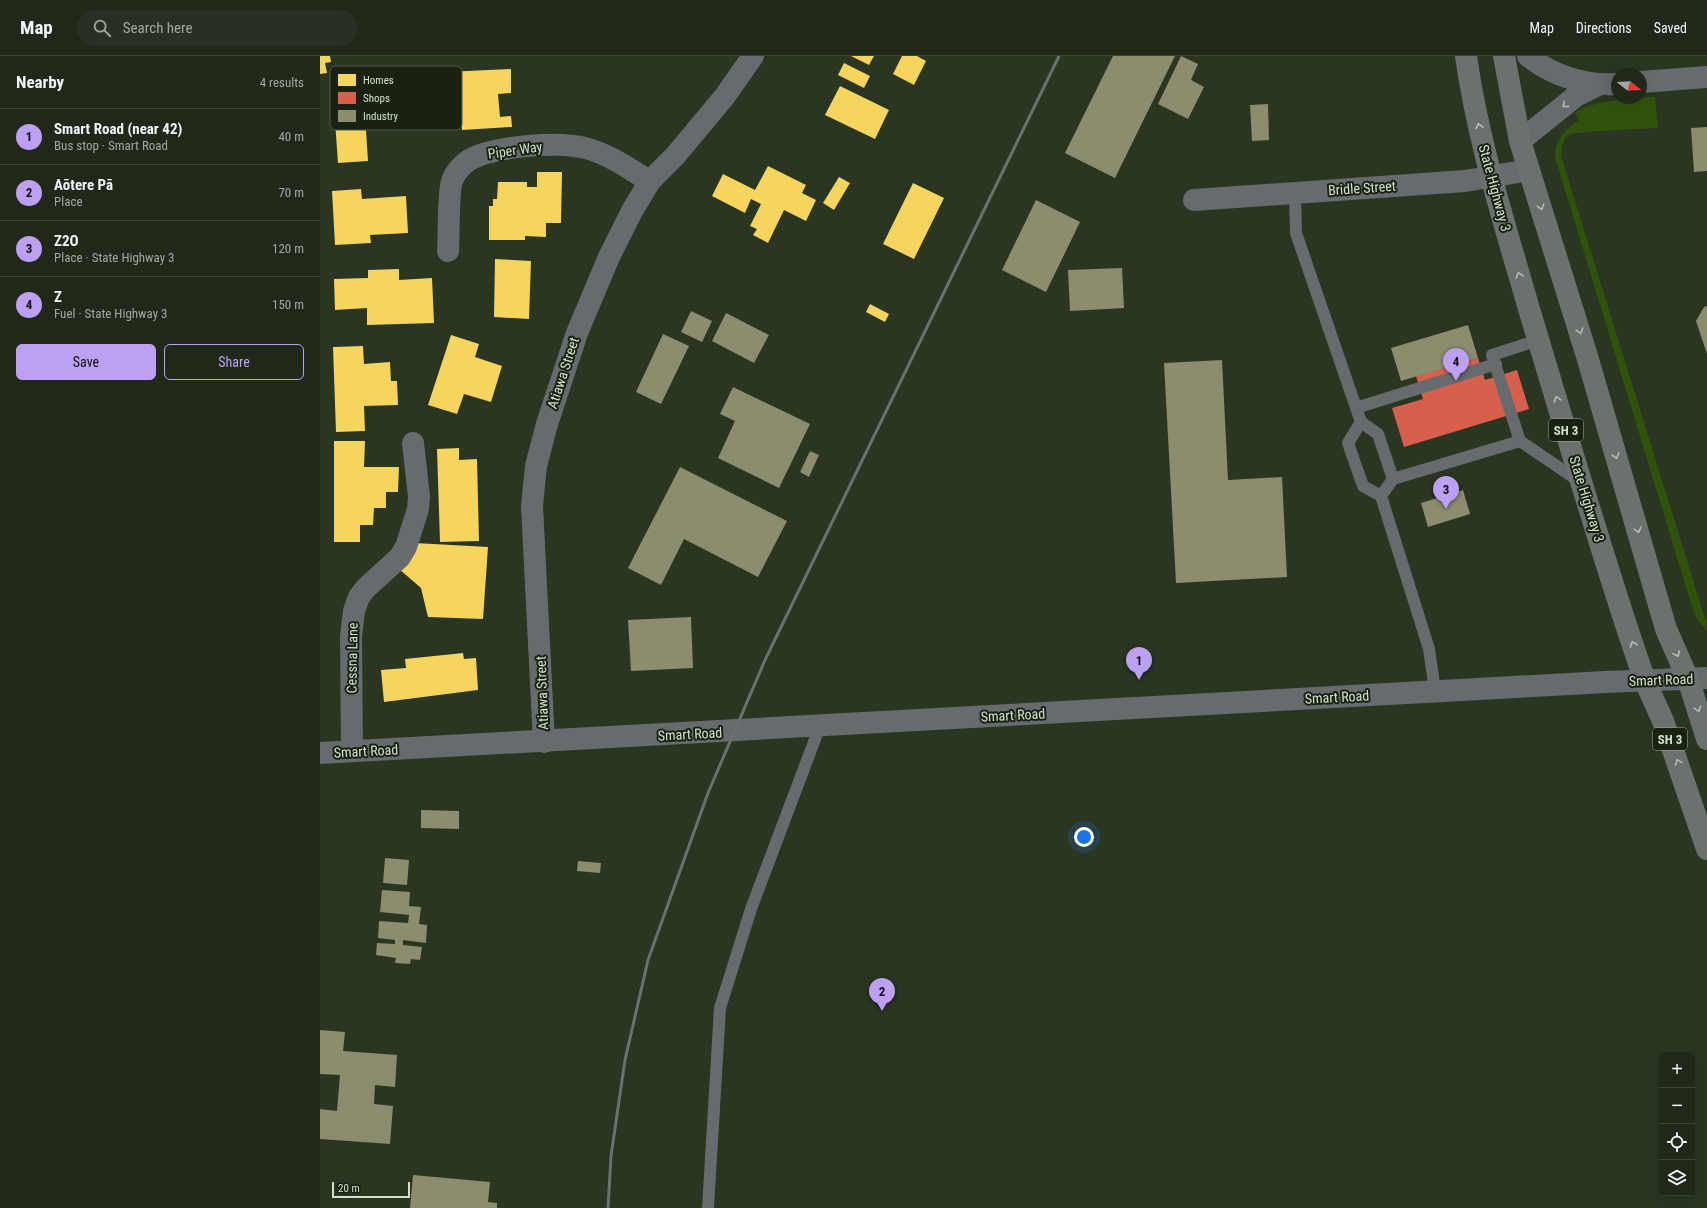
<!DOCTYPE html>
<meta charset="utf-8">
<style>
body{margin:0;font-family:"Roboto Condensed",sans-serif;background:#283023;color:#f1f3f6}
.controls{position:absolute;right:12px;bottom:12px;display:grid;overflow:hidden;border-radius:6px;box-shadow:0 4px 16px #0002}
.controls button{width:36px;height:36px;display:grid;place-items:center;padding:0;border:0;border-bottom:1px solid #3d4439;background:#20281a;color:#f1f3f6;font:20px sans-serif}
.compass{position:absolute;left:1291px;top:12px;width:36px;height:36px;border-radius:50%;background:#20281a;box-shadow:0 4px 16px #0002;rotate:108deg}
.scale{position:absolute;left:12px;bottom:10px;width:78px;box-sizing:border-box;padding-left:4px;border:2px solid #d3e0cb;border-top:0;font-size:11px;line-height:14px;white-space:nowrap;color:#d3e0cb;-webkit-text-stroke:3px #182112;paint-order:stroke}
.you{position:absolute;left:764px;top:781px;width:14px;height:14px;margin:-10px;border:3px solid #fff;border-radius:50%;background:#1a73e8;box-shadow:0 0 0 6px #1a73e833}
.badge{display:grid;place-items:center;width:26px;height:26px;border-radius:50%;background:#bca0f2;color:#111;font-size:13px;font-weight:700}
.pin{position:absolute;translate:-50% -33px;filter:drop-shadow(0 1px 2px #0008)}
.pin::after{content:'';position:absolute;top:21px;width:14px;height:12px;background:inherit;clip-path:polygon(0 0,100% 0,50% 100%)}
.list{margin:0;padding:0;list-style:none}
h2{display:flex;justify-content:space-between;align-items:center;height:52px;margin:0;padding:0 16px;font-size:17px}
h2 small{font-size:13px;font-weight:400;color:#a2a6a2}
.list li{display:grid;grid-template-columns:26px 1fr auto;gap:12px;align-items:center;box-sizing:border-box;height:56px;padding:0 16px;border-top:1px solid #3d4439}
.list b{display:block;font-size:15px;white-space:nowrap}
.list p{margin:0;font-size:13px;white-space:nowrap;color:#a2a6a2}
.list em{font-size:13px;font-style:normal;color:#a2a6a2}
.actions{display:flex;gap:8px;padding:12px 16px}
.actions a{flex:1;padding:9px 0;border:1px solid #bca0f2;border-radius:6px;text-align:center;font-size:14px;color:#bca0f2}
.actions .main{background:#bca0f2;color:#111}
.icon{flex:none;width:22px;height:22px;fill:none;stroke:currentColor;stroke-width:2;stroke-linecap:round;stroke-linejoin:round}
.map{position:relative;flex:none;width:1387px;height:1152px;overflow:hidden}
header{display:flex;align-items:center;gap:24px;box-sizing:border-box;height:56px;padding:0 20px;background:#20281a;border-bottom:1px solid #3d4439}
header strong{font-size:19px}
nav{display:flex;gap:22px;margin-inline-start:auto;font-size:14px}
.search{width:280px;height:36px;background:#283023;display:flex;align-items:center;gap:10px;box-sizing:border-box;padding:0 14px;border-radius:22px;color:#a2a6a2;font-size:15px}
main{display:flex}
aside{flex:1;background:#20281a}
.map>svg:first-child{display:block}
</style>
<header>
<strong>Map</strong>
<div class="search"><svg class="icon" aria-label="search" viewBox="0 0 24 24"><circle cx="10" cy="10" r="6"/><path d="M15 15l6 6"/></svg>Search here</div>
<nav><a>Map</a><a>Directions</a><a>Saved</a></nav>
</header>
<main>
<aside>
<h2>Nearby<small>4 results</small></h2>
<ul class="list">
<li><span class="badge">1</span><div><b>Smart Road (near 42)</b><p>Bus stop · Smart Road</p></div><em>40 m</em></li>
<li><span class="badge">2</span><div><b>Aōtere Pā</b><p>Place</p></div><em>70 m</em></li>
<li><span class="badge">3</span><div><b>Z2O</b><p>Place · State Highway 3</p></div><em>120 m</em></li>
<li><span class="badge">4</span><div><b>Z</b><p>Fuel · State Highway 3</p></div><em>150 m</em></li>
</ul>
<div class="actions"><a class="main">Save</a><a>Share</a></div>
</aside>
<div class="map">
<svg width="1387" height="1152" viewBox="0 0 1387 1152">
<rect width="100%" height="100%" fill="#2a3522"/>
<path fill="#2f530a" d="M1335,41L1338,72C1325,73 1254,75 1248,79C1242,83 1242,94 1241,100L1385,562L1387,564V575L1379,566L1373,554L1235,101C1235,83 1245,73 1259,64L1255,56C1280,43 1307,43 1335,41Z"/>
<g fill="#f6d55c">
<polygon points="0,0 10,0 11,6 5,7 7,17 0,18"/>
<polygon points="531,0 554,0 549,9"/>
<polygon points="582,0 597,0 606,5 594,29 573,18"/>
<polygon points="524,7 550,20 544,32 518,19"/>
<polygon points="109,12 126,12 126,16 191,13 191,37 178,38 180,61 191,60 192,71 142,74 141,58 134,58 134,45 110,46"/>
<polygon points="66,17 66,27 80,26 82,50 87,50 88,71 46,74 48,105 18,107 15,65 21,64 18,20"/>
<polygon points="520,30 569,54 555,83 505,59"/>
<polygon points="448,110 486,129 482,137 496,144 486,165 464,154 448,187 433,179 437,173 430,170 441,148 431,143 425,157 392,140 403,118 435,134"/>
<polygon points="217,116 242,116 241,167 226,167 226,181 205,180 205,184 169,184 169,150 173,150 173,143 177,143 178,126 207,126 207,131 217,131"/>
<polygon points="519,121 530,127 514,154 503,147"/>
<polygon points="593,127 624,142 594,203 563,188"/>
<polygon points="41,133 42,143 86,140 88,177 50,179 51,187 15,189 12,135"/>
<polygon points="175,203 211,205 209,263 174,261"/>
<polygon points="79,213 79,224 112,222 114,267 47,269 47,252 15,254 14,223 48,222 48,214"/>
<polygon points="550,248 569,258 565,266 546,256"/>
<polygon points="131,279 159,288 155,301 182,310 171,346 144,338 137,358 108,349"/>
<polygon points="43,290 44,308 70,306 71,325 77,325 78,349 44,350 45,375 16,376 13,291"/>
<polygon points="14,385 45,385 44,411 79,411 78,436 66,436 66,452 54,452 53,469 40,469 40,486 14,486"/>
<polygon points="139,392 139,404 157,403 159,485 120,486 117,393"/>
<polygon points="95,487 168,491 163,563 108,561 101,532 79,513"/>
<polygon points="143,597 144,603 156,602 158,634 64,646 61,614 86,612 85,603"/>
</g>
<polygon fill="#d6604d" points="1158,302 1165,324 1197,314 1209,353 1084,391 1072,352 1103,343 1096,320"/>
<g fill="#8c8c6e">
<polygon points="793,0 855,0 795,122 745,97"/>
<polygon points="861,0 878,8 871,24 884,31 868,63 838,48"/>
<polygon points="948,48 949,84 932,85 930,49"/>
<polygon points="1387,71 1387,115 1374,116 1371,72"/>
<polygon points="716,144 760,166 726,236 682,214"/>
<polygon points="802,212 804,252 750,255 748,214"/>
<polygon points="1387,250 1387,298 1376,265 1384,251"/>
<polygon points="371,255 392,265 382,286 361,276"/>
<polygon points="406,257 449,279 434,307 392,285"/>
<polygon points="1148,269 1158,302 1081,325 1071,292"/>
<polygon points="343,278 369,290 341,348 316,336"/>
<polygon points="902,304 908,424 962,421 967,521 856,527 844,307"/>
<polygon points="413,331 490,368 459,432 398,402 415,365 400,358"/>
<polygon points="490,395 499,399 489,421 480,416"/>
<polygon points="360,411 467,465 438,521 364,483 341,529 308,512"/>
<polygon points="1143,434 1150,458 1108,471 1101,447"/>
<polygon points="371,561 373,612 311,615 308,564"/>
<polygon points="101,754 139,755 139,773 101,772"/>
<polygon points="65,802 89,804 87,829 63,827"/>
<polygon points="258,805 281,807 280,817 257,815"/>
<polygon points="62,834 90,836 89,850 101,851 99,868 107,869 106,887 83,884 83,889 102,891 100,904 91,903 90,908 75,907 76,902 56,899 57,887 75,888 75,884 58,882 59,865 88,867 89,859 60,856"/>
<polygon points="0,974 25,976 23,995 77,999 75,1031 55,1029 54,1048 73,1050 70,1088 0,1083 0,1053 17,1055 20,1019 0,1018"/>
<polygon points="93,1119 170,1126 168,1146 177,1147 177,1152 90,1152"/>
</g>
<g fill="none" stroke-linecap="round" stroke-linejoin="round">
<g stroke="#666b6e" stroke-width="12">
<polyline points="975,137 976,177 1041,366 1058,378 1073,423 1061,440 1109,593 1115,635"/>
<polyline points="1219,284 1172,299 1200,385 1259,425"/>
<polyline points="1036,352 1176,308"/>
<polyline points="1041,366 1028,387 1043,430 1061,440"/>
<polyline points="1073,423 1200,385"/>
<polyline points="388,1152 400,952 431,853 500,670"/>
</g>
<g stroke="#666b6e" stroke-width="22">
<path d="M1208,0C1233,20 1265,30 1297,28"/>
<polyline points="1321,26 1387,21"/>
<polyline points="1200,85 1256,40 1278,29"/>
<polyline points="874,144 1145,125 1209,114"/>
<path d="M128,195C129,181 128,135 132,125C135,117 142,109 149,104C173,90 239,85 265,92C289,98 309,113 330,125"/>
<polyline points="224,686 212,450 216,410 227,368 257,277 289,201 312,155 330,125 355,100 405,40 433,0"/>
<polyline points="32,695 31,580 34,555 39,541 46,532 80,501 86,491 98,453 99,441 93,387"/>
<polyline points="0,697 1285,626 1387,622"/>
</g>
<g stroke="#6a716f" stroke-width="22">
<path d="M1146,0C1158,86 1185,169 1209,253C1242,362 1274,472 1310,581L1325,625L1343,665L1387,793"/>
<polyline points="1184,0 1200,85 1209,114 1267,300 1346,573 1368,623 1387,683"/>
</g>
<polyline stroke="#6b716c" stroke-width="3" points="288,1152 291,1100 305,1004 328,904 388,737 445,604 739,0"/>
</g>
<defs><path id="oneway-chevron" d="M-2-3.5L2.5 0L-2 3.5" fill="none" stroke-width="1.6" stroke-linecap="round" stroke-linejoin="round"/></defs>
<use stroke="#adb7aa" href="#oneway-chevron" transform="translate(1245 49) rotate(140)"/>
<g stroke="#b4bfaf">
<use href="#oneway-chevron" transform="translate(1159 70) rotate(-103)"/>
<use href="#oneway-chevron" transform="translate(1221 151) rotate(73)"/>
<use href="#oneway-chevron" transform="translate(1199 219) rotate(-106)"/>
<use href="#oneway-chevron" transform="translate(1260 275) rotate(73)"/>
<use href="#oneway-chevron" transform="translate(1237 343) rotate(-107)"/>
<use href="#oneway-chevron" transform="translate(1296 400) rotate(74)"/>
<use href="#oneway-chevron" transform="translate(1318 474) rotate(74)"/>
<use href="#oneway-chevron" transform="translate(1313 588) rotate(-109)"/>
<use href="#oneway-chevron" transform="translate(1357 598) rotate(66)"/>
<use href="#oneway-chevron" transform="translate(1378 653) rotate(73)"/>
<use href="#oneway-chevron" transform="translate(1358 706) rotate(-110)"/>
</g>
<g text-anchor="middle" stroke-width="4" stroke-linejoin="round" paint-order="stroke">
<g fill="#182112" stroke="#9ba794" stroke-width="1">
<rect x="1229" y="363" width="34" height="22" rx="3"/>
<rect x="1333" y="672" width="34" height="22" rx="3"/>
</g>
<g font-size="13" font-weight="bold" fill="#d3e0cb">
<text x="1246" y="379">SH 3</text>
<text x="1350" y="688">SH 3</text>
</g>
<g font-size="14" fill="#d3e0cb" stroke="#182112">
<text transform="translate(195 94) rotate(-8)" y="5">Piper Way</text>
<text transform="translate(1042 132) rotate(-4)" y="5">Bridle Street</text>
<text transform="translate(1175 132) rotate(75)" y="5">State Highway 3</text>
<text transform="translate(243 317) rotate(-72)" y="5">Atiawa Street</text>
<text transform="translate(1267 443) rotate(73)" y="5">State Highway 3</text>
<text transform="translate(32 602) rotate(-89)" y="5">Cessna Lane</text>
<text transform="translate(1341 624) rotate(-2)" y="5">Smart Road</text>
<text transform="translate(222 637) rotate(-92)" y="5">Atiawa Street</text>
<text transform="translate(1017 641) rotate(-3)" y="5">Smart Road</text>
<text transform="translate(693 659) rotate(-3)" y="5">Smart Road</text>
<text transform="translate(370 678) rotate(-3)" y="5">Smart Road</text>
<text transform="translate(46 695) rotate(-3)" y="5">Smart Road</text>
</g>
</g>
<rect x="10" y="10" width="132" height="64" rx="6" fill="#182112" stroke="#505a4a" stroke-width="1"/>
<rect x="18" y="18" width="18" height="12" fill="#f6d55c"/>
<rect x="18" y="36" width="18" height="12" fill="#d6604d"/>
<rect x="18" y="54" width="18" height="12" fill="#8c8c6e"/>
<g font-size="11" fill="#d3e0cb">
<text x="43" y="28">Homes</text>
<text x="43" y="46">Shops</text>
<text x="43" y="64">Industry</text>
</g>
</svg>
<div class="controls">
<button>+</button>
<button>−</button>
<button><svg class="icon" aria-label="locate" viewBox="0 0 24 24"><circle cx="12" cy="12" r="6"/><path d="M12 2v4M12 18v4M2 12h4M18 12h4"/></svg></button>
<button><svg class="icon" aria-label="layers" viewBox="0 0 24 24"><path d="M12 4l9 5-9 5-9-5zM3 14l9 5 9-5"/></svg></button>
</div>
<svg class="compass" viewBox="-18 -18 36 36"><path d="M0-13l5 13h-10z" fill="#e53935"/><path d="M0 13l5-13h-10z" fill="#a2a6a2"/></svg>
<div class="scale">20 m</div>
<div class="you"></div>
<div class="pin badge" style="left:819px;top:624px">1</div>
<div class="pin badge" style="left:562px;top:955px">2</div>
<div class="pin badge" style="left:1126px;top:453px">3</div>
<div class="pin badge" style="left:1136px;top:325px">4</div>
</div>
</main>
